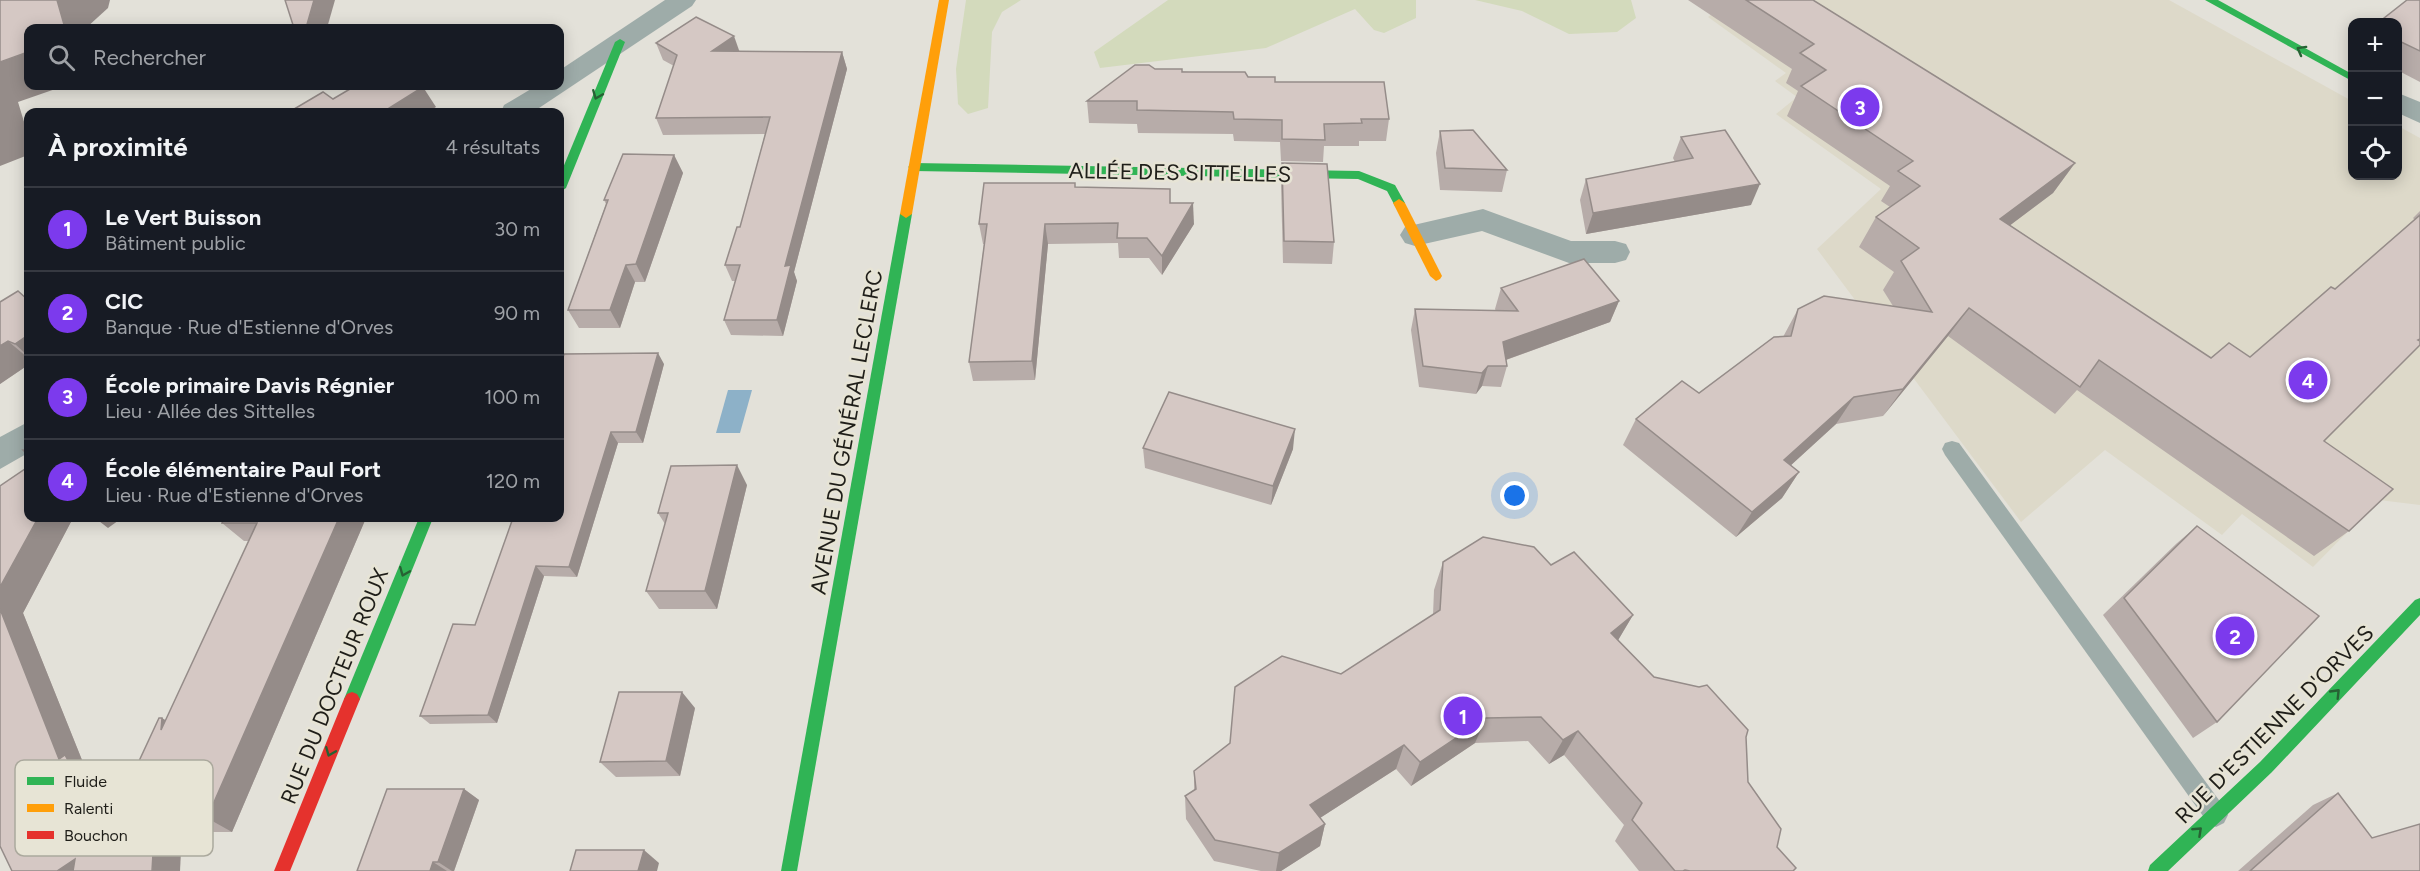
<!DOCTYPE html>
<html lang="fr">
<meta charset="utf-8">
<style>
body{margin:0;font-family:Figtree,sans-serif;background:#242831;color:#f1f3f6}
.controls{position:absolute;right:18px;top:18px;display:grid;overflow:hidden;border-radius:12px;box-shadow:0 3px 15px #0003}
.controls button{width:54px;height:54px;display:grid;place-items:center;padding:0;border:0;border-bottom:2px solid #363941;background:#171b24;color:#f1f3f6;font:30px sans-serif}
.you{position:absolute;left:1515px;top:496px;width:21px;height:21px;margin:-15px;border:4px solid #fff;border-radius:50%;background:#1a73e8;box-shadow:0 0 0 9px #1a73e833}
.badge{display:grid;place-items:center;width:39px;height:39px;border-radius:50%;background:#7c3aed;color:#fff;font-size:20px;font-weight:700}
.pin{position:absolute;translate:-50% -50%;border:3px solid #fff;box-shadow:0 2px 6px #0006}
.list{margin:0;padding:0;list-style:none}
h2{display:flex;justify-content:space-between;align-items:center;height:78px;margin:0;padding:0 24px;font-size:26px}
h2 small{font-size:20px;font-weight:400;color:#9ea1a6}
.list li{display:grid;grid-template-columns:39px 1fr auto;gap:18px;align-items:center;box-sizing:border-box;height:84px;padding:0 24px;border-top:2px solid #363941}
.list b{display:block;font-size:22px;white-space:nowrap}
.list p{margin:0;font-size:20px;white-space:nowrap;color:#9ea1a6}
.list em{font-size:20px;font-style:normal;color:#9ea1a6}
.icon{flex:none;width:33px;height:33px;fill:none;stroke:currentColor;stroke-width:2;stroke-linecap:round;stroke-linejoin:round}
.map{position:relative;flex:none;width:2420px;height:871px;overflow:hidden}
.search{position:absolute;background:#171b24;box-shadow:0 3px 15px #0003;left:24px;top:24px;width:540px;height:66px;display:flex;align-items:center;gap:15px;box-sizing:border-box;padding:0 21px;border-radius:12px;color:#9ea1a6;font-size:22px}
.panel{position:absolute;background:#171b24;box-shadow:0 3px 15px #0003;left:24px;top:108px;width:540px;height:414px;border-radius:12px}
.map>svg:first-child{display:block}
</style>
<div class="map">
<svg width="2420" height="871" viewBox="0 0 2420 871">
<rect width="100%" height="100%" fill="#e3e1d9"/>
<polygon fill="#ddd9c9" points="1731,0 2169,0 2352,101 2352,176 2398,176 2398,126 2420,138 2420,505 2379,500 2313,567 2242,514 2222,535 2105,450 2021,522 1817,249 1881,189 1776,114 1797,97 1775,81 1786,73 1708,17"/>
<g fill="#d3dabc">
<polygon points="966,0 1021,0 1002,12 992,32 988,108 968,114 958,104 956,69"/>
<polygon points="1168,0 1416,0 1416,18 1384,33 1374,30 1355,9 1266,48 1100,68 1094,52"/>
<polygon points="1475,0 1631,0 1636,18 1617,32 1569,34 1522,11"/>
</g>
<polygon fill="#8db1c8" points="728,390 752,390 740,433 716,433"/>
<g fill="none" stroke-linecap="round" stroke-linejoin="round">
<polygon fill="#9eaca9" fill-rule="evenodd" points="1952,441 1959,443 2224,807 2228,815 2224,823 2216,827 2208,823 1945,455 1942,449 1945,443"/>
<g fill="#9eaca9" fill-rule="evenodd">
<polygon points="665,0 696,0 692,6 533,112 501,112 504,105 536,86 560,86 560,70"/>
<polygon points="2398,93 2420,102 2420,123 2398,113"/>
<polygon points="1483,209 1571,241 1615,241 1626,244 1630,252 1626,260 1615,263 1569,263 1482,231 1415,246 1405,243 1400,235 1405,227"/>
<polygon points="28,422 28,453 0,469 0,437"/>
</g>
<g fill="#30b455" fill-rule="evenodd">
<polygon points="2205,0 2218,0 2352,74 2352,81"/>
<polygon points="620,39 625,42 566,188 560,192 560,175 615,42"/>
<polygon points="914,163 1359,171 1395,185 1405,203 1399,207 1395,206 1387,191 1358,179 914,171 908,167"/>
<polygon points="906,210 912,214 797,871 781,871 900,214"/>
<polygon points="419,518 433,518 360,699 357,704 352,706 347,704 344,699"/>
<polygon points="2420,598 2420,615 2272,772 2168,871 2148,871 2150,865 2260,762 2415,600"/>
</g>
<g fill="#ff9f0a" fill-rule="evenodd">
<polygon points="939,0 949,0 912,214 906,218 900,214"/>
<polygon points="1399,199 1405,203 1442,276 1440,279 1436,281 1430,276 1393,203"/>
</g>
<polygon fill="#e5322d" fill-rule="evenodd" points="352,692 357,694 360,699 290,871 274,871 344,699 347,694"/>
</g>
<g fill="#b7aca9">
<polygon points="1688,0 1813,0 2075,163 2053,193 2010,225 2211,358 2250,357 2335,289 2415,220 2413,218 2420,211 2420,339 2324,441 2349,531 2314,556 2077,390 2055,414 1948,336 1883,416 1836,424 1791,465 1799,472 1782,498 1736,537 1623,445 1636,419 1699,393 1783,337 1798,309 1893,306 1883,290 1894,272 1859,247 1876,217 1890,207 1881,201 1890,186 1787,116 1798,91 1786,83 1792,69"/>
<polygon points="2420,0 2420,82 2397,70 2397,22"/>
<polygon points="656,43 740,51 842,52 847,69 794,272 797,281 783,336 731,335 724,320 735,281 732,281 725,265 740,227 765,134 663,135 656,118 674,66 663,60"/>
<polygon points="1155,69 1248,77 1275,82 1389,119 1386,141 1359,141 1359,146 1324,146 1323,162 1281,161 1280,142 1234,141 1233,134 1138,133 1137,124 1089,123 1087,101"/>
<polygon points="1440,131 1507,170 1502,192 1440,190 1436,153"/>
<polygon points="1681,137 1751,205 1586,234 1580,200 1586,179 1675,162 1673,158"/>
<polygon points="674,155 683,173 645,282 635,282 620,328 579,328 568,310 606,204 604,200"/>
<polygon points="1282,163 1334,242 1332,264 1283,263 1281,186"/>
<polygon points="1075,187 1171,203 1194,224 1162,275 1149,258 1119,258 1118,243 1048,244 1035,380 973,381 969,362 984,244 983,244 979,224"/>
<polygon points="1501,288 1619,301 1610,322 1506,360 1507,366 1501,387 1482,386 1476,394 1419,387 1411,330 1415,309 1496,311 1495,309"/>
<polygon points="28,300 28,365 0,384 0,302"/>
<polygon points="564,354 664,364 643,443 618,443 577,577 544,576 497,723 430,724 420,716 475,625 560,518"/>
<polygon points="1143,448 1293,449 1271,505 1145,468"/>
<polygon points="28,467 28,518 73,518 23,613 84,765 93,770 116,810 162,718 166,721 249,541 244,541 222,523 366,518 232,832 182,832 12,871"/>
<polygon points="747,485 717,609 659,609 646,591 665,524 658,513"/>
<polygon points="2197,526 2217,722 2193,738 2103,615 2176,544"/>
<polygon points="1443,562 1551,565 1633,615 1618,640 1654,677 1746,737 1748,782 1777,847 1793,871 1639,871 1615,841 1624,825 1564,755 1549,764 1528,741 1475,743 1411,786 1396,769 1320,818 1325,824 1320,846 1281,871 1261,871 1214,861 1186,819 1185,796 1194,790 1194,771 1433,615 1434,590"/>
<polygon points="695,708 680,776 616,777 600,762"/>
<polygon points="464,789 479,800 454,871 357,871"/>
<polygon points="2338,793 2372,838 2420,871 2238,871 2313,805"/>
</g>
<g fill="#958c89">
<polygon points="57,0 110,0 108,8 86,28 65,28"/>
<polygon points="314,0 335,0 327,28 306,28"/>
<polygon points="734,36 740,53 712,51"/>
<polygon points="28,52 28,86 64,86 18,102 28,135 28,155 0,166 0,62"/>
<polygon points="842,52 847,69 794,272 797,281 783,336 777,320 785,266"/>
<polygon points="423,87 436,107 428,112 383,112"/>
<polygon points="674,155 683,173 645,282 636,264"/>
<polygon points="2075,163 2053,193 1980,248 2000,219"/>
<polygon points="1760,184 1751,205 1586,234 1593,213"/>
<polygon points="1193,203 1194,224 1162,275 1162,256"/>
<polygon points="1045,224 1048,244 1035,380 1032,361"/>
<polygon points="626,265 635,282 620,328 610,310"/>
<polygon points="1619,301 1610,322 1497,363 1503,342"/>
<polygon points="1969,308 1948,336 1883,416 1903,389"/>
<polygon points="28,335 28,356 15,344"/>
<polygon points="8,341 28,358 28,365 0,384 0,346"/>
<polygon points="658,353 664,364 643,443 636,432"/>
<polygon points="1488,366 1482,386 1476,394 1482,373"/>
<polygon points="1854,397 1836,424 1768,486 1784,460"/>
<polygon points="1295,429 1293,449 1271,505 1273,486"/>
<polygon points="611,432 618,443 577,577 569,567"/>
<polygon points="737,465 747,485 717,609 705,591"/>
<polygon points="1799,472 1782,498 1736,537 1752,512"/>
<polygon points="38,518 73,518 23,613 84,765 93,770 135,843 107,830 59,759 0,609 0,587"/>
<polygon points="95,518 122,518 108,528"/>
<polygon points="339,518 366,518 232,832 207,818"/>
<polygon points="536,566 544,576 497,723 488,715"/>
<polygon points="1633,615 1617,642 1611,633"/>
<polygon points="682,692 695,708 680,776 666,761"/>
<polygon points="162,718 187,734 161,730"/>
<polygon points="1486,718 1475,743 1411,786 1420,762"/>
<polygon points="1578,731 1564,755 1549,764 1563,740"/>
<polygon points="1404,745 1396,769 1306,827 1310,805"/>
<polygon points="464,789 479,800 454,871 452,871 438,862"/>
<polygon points="155,819 182,832 180,871 152,871"/>
<polygon points="1325,824 1320,846 1281,871 1276,871 1279,853"/>
<polygon points="644,850 659,863 657,871 638,871"/>
<polygon points="75,859 102,871 57,871"/>
<polygon points="433,862 447,871 430,871"/>
</g>
<g fill="#d5c8c4" stroke="#958c89" stroke-width="1.5">
<polygon points="0,0 57,0 65,28 28,28 28,52 0,62"/>
<polygon points="285,0 314,0 306,28 294,28"/>
<polygon points="1746,0 1813,0 2075,163 2000,219 2211,358 2229,343 2250,357 2331,287 2335,289 2420,215 2420,339 2418,340 2420,341 2420,345 2324,441 2393,489 2349,531 2099,360 2080,387 1969,308 1903,389 1854,397 1784,460 1799,472 1752,512 1636,419 1682,381 1699,393 1774,337 1791,336 1798,309 1824,296 1932,312 1901,261 1919,248 1876,217 1920,186 1898,171 1913,161 1801,86 1826,70 1800,53 1814,44"/>
<polygon points="2407,0 2420,0 2420,51 2397,40 2397,22 2379,22"/>
<polygon points="696,17 734,36 712,51 842,52 785,266 791,265 777,320 724,320 740,265 725,265 737,227 740,227 770,117 656,118 677,55 656,43"/>
<polygon points="1135,65 1149,65 1155,69 1182,69 1182,72 1245,72 1248,77 1275,77 1275,82 1384,82 1389,119 1361,119 1362,123 1324,124 1325,140 1282,139 1282,120 1234,119 1233,112 1137,110 1137,101 1087,101"/>
<polygon points="355,86 420,86 423,87 383,112 289,112 323,92 333,99"/>
<polygon points="1473,130 1507,170 1445,168 1440,131"/>
<polygon points="1725,130 1760,184 1593,213 1586,179 1693,158 1681,137"/>
<polygon points="623,154 674,155 636,264 626,265 610,310 568,310 608,200 604,200"/>
<polygon points="1282,163 1327,164 1334,242 1284,241"/>
<polygon points="984,183 1075,183 1075,187 1170,189 1170,203 1193,203 1162,256 1147,238 1117,238 1118,223 1045,224 1032,361 969,362 987,224 979,224"/>
<polygon points="1584,259 1619,301 1503,342 1507,366 1488,366 1482,373 1423,366 1415,309 1518,311 1501,288"/>
<polygon points="18,291 28,300 28,335 15,344 8,341 0,346 0,302"/>
<polygon points="658,353 636,432 611,432 569,567 536,566 488,715 420,716 453,624 475,625 513,518 560,518 560,367 564,354"/>
<polygon points="1169,392 1295,429 1273,486 1143,448"/>
<polygon points="23,450 28,450 28,455"/>
<polygon points="737,465 705,591 646,591 668,513 658,513 671,466"/>
<polygon points="28,467 28,518 38,518 0,587 0,486"/>
<polygon points="224,518 339,518 207,818 155,819 152,871 73,871 75,859 57,871 12,871 0,846 0,609 59,759 65,755 107,830 159,718 162,718 161,730 257,523 222,523"/>
<polygon points="2197,526 2319,616 2217,722 2124,598"/>
<polygon points="1483,537 1534,547 1551,565 1574,552 1633,615 1611,633 1654,677 1699,687 1707,685 1748,730 1746,737 1748,782 1781,829 1777,847 1796,868 1793,871 1690,871 1685,870 1683,871 1675,871 1632,820 1642,803 1578,731 1563,740 1541,717 1486,718 1420,762 1404,745 1310,805 1325,824 1279,853 1215,840 1185,796 1196,789 1194,771 1230,743 1235,687 1282,656 1341,674 1440,610 1443,562"/>
<polygon points="619,692 682,692 666,761 600,762"/>
<polygon points="387,789 464,789 438,862 433,862 430,871 357,871"/>
<polygon points="2338,793 2372,838 2420,824 2420,871 2250,871"/>
<polygon points="576,850 644,850 638,871 570,871"/>
</g>
<defs><path id="oneway-chevron" d="M-2-3.5L2.5 0L-2 3.5" fill="none" stroke-width="1.6" stroke-linecap="round" stroke-linejoin="round" transform="scale(1.5)"/></defs>
<g stroke="#276234">
<use href="#oneway-chevron" transform="translate(2301 50) rotate(-151)"/>
<use href="#oneway-chevron" transform="translate(597 95) rotate(112)"/>
<use href="#oneway-chevron" transform="translate(404 572) rotate(112)"/>
<use href="#oneway-chevron" transform="translate(2336 693) rotate(-46)"/>
<use href="#oneway-chevron" transform="translate(330 752) rotate(112)"/>
<use href="#oneway-chevron" transform="translate(2198 831) rotate(-43)"/>
</g>
<g text-anchor="middle" stroke-width="5" stroke-linejoin="round" paint-order="stroke">
<g font-size="22" fill="#1f1e19" stroke="#e7e4d5">
<text transform="translate(1180 172) rotate(1)" y="8">ALLÉE DES SITTELLES</text>
<text transform="translate(846 432) rotate(-80)" y="8">AVENUE DU GÉNÉRAL LECLERC</text>
<text transform="translate(334 686) rotate(-68)" y="8">RUE DU DOCTEUR ROUX</text>
<text transform="translate(2274 724) rotate(-45)" y="8">RUE D'ESTIENNE D'ORVES</text>
</g>
</g>
<rect x="15" y="760" width="198" height="96" rx="9" fill="#e7e4d5" stroke="#aba99d" stroke-width="1.5"/>
<rect x="27" y="777" width="27" height="8" fill="#30b455"/>
<rect x="27" y="804" width="27" height="8" fill="#ff9f0a"/>
<rect x="27" y="831" width="27" height="8" fill="#e5322d"/>
<g font-size="16" fill="#1f1e19">
<text x="64" y="787">Fluide</text>
<text x="64" y="814">Ralenti</text>
<text x="64" y="841">Bouchon</text>
</g>
</svg>
<div class="controls">
<button>+</button>
<button>−</button>
<button><svg class="icon" aria-label="locate" viewBox="0 0 24 24"><circle cx="12" cy="12" r="6"/><path d="M12 2v4M12 18v4M2 12h4M18 12h4"/></svg></button>
</div>
<div class="you"></div>
<div class="pin badge" style="left:1463px;top:716px">1</div>
<div class="pin badge" style="left:2235px;top:636px">2</div>
<div class="pin badge" style="left:1860px;top:107px">3</div>
<div class="pin badge" style="left:2308px;top:380px">4</div>
<div class="search"><svg class="icon" aria-label="search" viewBox="0 0 24 24"><circle cx="10" cy="10" r="6"/><path d="M15 15l6 6"/></svg>Rechercher</div>
<section class="panel">
<h2>À proximité<small>4 résultats</small></h2>
<ul class="list">
<li><span class="badge">1</span><div><b>Le Vert Buisson</b><p>Bâtiment public</p></div><em>30 m</em></li>
<li><span class="badge">2</span><div><b>CIC</b><p>Banque · Rue d'Estienne d'Orves</p></div><em>90 m</em></li>
<li><span class="badge">3</span><div><b>École primaire Davis Régnier</b><p>Lieu · Allée des Sittelles</p></div><em>100 m</em></li>
<li><span class="badge">4</span><div><b>École élémentaire Paul Fort</b><p>Lieu · Rue d'Estienne d'Orves</p></div><em>120 m</em></li>
</ul>
</section>
</div>
